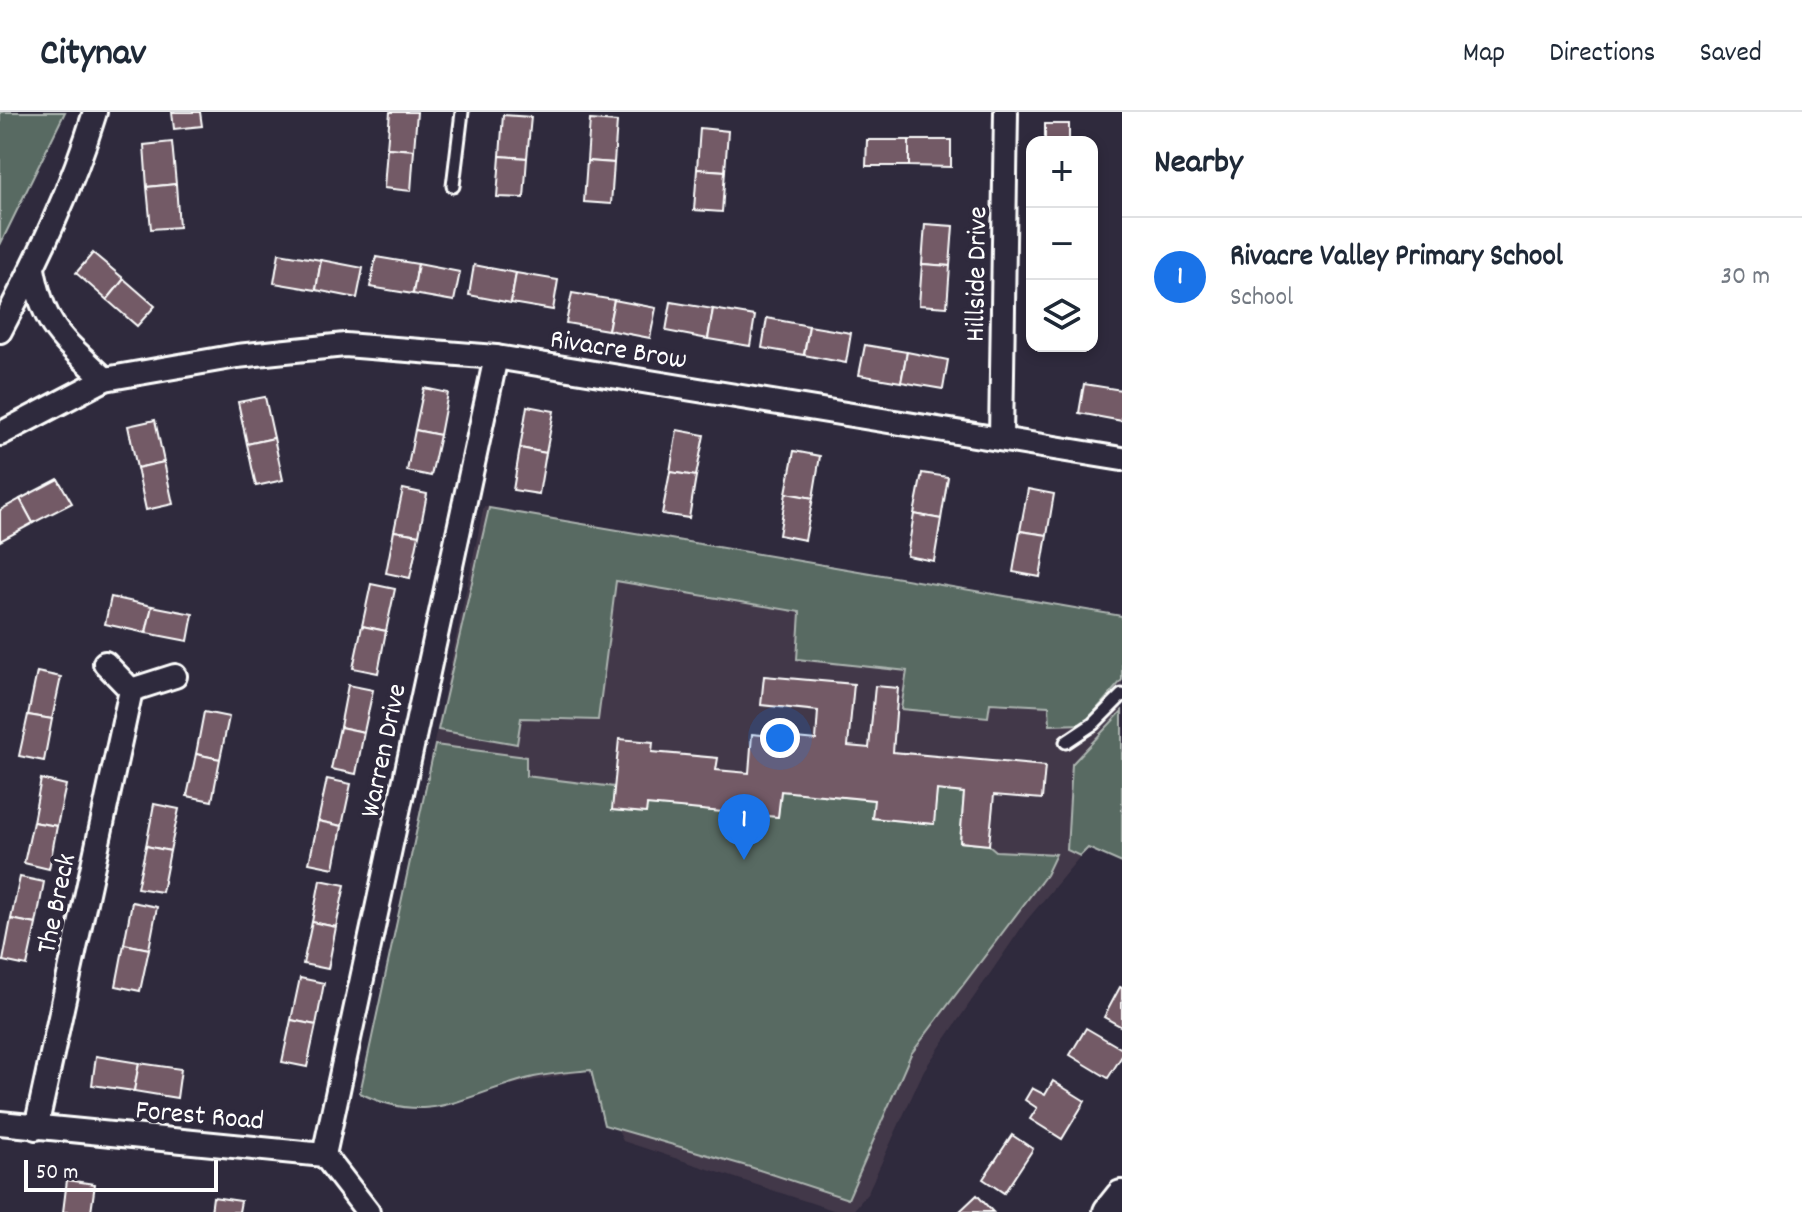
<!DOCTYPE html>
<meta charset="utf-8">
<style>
body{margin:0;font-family:Dekko,sans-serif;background:#f6f6f7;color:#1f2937}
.controls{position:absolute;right:24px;top:24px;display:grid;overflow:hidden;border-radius:16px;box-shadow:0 4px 12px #0003}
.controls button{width:72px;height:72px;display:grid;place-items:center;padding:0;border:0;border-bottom:2px solid #e0e1e3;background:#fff;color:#1f2937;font:40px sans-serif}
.scale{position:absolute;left:24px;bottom:20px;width:194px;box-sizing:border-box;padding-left:8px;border:4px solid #fff;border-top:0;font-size:22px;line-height:28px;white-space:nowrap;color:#fff;-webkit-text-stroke:6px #2f2a3d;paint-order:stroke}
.you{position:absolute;left:780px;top:626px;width:28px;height:28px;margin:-20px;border:6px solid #fff;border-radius:50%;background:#1a73e8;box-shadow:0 0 0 12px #1a73e833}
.badge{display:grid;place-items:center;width:52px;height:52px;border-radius:50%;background:#1a73e8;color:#fff;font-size:26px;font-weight:700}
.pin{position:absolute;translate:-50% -66px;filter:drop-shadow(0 2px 4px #0008)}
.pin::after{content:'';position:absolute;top:42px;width:28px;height:24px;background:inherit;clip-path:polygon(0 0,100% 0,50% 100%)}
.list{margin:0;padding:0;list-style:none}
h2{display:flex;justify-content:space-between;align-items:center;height:104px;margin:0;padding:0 32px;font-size:34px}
h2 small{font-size:26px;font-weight:400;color:#747a83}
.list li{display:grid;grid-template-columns:52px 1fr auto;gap:24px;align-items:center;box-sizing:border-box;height:120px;padding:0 32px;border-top:2px solid #e0e1e3}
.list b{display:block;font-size:30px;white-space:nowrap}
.list p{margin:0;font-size:26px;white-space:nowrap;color:#747a83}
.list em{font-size:26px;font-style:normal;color:#747a83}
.icon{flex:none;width:44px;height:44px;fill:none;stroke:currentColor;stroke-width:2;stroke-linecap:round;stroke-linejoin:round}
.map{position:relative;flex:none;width:1122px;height:1100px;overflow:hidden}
header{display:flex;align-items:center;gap:48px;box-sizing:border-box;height:112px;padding:0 40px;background:#fff;border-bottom:2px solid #e0e1e3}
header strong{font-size:38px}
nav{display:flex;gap:44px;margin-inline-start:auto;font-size:28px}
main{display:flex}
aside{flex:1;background:#fff}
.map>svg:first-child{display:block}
</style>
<header>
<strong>Citynav</strong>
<nav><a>Map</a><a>Directions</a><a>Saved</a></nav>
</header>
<main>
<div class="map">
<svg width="1122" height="1100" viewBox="0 0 1122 1100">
<rect width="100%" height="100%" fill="#2f2a3d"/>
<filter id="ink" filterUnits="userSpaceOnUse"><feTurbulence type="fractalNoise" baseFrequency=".0125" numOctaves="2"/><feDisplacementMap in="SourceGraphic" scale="16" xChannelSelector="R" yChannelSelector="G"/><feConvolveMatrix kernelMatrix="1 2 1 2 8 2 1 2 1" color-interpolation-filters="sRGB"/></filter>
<g filter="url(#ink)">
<polygon fill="#433849" points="484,394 1122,504 1122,751 1087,736 1026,809 924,958 867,1082 852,1100 839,1100 623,1029 591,958 488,977 360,981"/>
<g fill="#586a62" stroke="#acb4b0" stroke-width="2">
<polygon points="0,0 65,0 0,133"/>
<polygon points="489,396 1122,504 1122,568 1084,612 1050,613 1049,594 990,591 988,605 901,597 907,559 797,547 800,500 616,469 598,608 521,606 517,632 438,618"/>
<polygon points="1122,599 1122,751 1088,736 1080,744 1067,738 1072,652"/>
<path d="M435,633L526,645V664L614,675L613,698L646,701L647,693L778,705L781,679L874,688L873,706L933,712L937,678L964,681L960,730L989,733L996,739L1056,742L1046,763L911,942L848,1087L750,1055L604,1013L591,958C572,960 553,961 534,965C466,981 431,1016 360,981Z"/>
</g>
<g fill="#735a66" stroke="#fff" stroke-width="2">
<polygon points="172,0 200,0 202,14 174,17"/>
<polygon points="390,0 417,0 414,38 387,36"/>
<polygon points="503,3 531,5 527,46 500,44"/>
<polygon points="590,8 617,10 614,51 587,49"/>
<rect x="1045" y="12" width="24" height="18"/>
<polygon points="700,16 728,19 725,59 697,57"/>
<polygon points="867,28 909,28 909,54 866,54"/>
<polygon points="909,28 951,28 951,55 909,54"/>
<polygon points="172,30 176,72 147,75 144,33"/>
<polygon points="387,36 414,38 411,79 384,76"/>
<polygon points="500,44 527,46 524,86 497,85"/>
<polygon points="587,49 614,51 611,92 584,90"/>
<polygon points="697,57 725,59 722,100 694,98"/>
<polygon points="176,72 179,115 151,117 147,75"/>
<polygon points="925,112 953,114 950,154 922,152"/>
<polygon points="93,141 124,167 107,188 76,161"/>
<polygon points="279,141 321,148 316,178 274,171"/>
<polygon points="376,145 418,152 413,182 370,175"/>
<polygon points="321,148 363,156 357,186 316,178"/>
<polygon points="418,152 460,160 454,189 413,182"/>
<polygon points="922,152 950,154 947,195 919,193"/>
<polygon points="474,153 516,161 511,191 469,183"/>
<polygon points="516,161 558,168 553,198 511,191"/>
<polygon points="124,167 155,194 137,214 107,188"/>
<polygon points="572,181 614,188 608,218 566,211"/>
<polygon points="614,188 656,196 650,226 608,218"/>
<polygon points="671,190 713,197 708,227 666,219"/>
<polygon points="713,197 755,204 750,234 708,227"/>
<polygon points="767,206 809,214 804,243 762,236"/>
<polygon points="809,214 851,221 846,251 804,243"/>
<polygon points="865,233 907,240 901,270 859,263"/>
<polygon points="907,240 948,248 943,277 901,270"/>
<polygon points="1084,272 1122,278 1122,309 1079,301"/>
<polygon points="424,276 448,281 440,323 415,318"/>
<polygon points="265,285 274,326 247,332 238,290"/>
<polygon points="527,294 554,299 546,341 520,336"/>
<polygon points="155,308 164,350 137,356 128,314"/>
<polygon points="415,318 440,323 431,364 407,359"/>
<polygon points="677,318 704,323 696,364 670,360"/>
<polygon points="274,326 283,368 256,374 247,332"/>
<polygon points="520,336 546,341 539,382 513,378"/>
<polygon points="794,339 820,344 813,386 786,381"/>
<polygon points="164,350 173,392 146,398 137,356"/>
<polygon points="670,360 696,364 689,406 662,402"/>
<polygon points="922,361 948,365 941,407 914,402"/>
<polygon points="58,367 72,391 33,411 20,387"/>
<polygon points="403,377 427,382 419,423 394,419"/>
<polygon points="1028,377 1054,382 1047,423 1020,419"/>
<polygon points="786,381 813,386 805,428 779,423"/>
<polygon points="20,387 33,411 0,429 0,398"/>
<polygon points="914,402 941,407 934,449 907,444"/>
<polygon points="394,419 419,423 410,466 386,461"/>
<polygon points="1020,419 1047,423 1040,465 1013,460"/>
<polygon points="371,472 395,477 386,519 362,514"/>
<polygon points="111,485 152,494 146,521 105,512"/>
<polygon points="152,494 193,502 188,529 146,521"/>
<polygon points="362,514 386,519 378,561 353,556"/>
<polygon points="37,560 61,565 52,607 28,603"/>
<polygon points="764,564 854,572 848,634 869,636 875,574 898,576 893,640 1045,654 1042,687 994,683 989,733 960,730 964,681 937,678 934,712 872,706 874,688 781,679 778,705 647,693 646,701 612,698 619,627 653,630 652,640 718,646 716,658 749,661 752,622 816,628 818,599 761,593"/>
<polygon points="348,573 373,578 364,620 340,615"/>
<polygon points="204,600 229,605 220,647 196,642"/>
<polygon points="28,603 52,607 44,649 19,644"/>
<polygon points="340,615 364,620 356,662 331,657"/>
<polygon points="196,642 220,647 212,689 187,684"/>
<polygon points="41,667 66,673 57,714 33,710"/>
<polygon points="327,667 351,672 342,714 318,709"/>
<polygon points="154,692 179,697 170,739 146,734"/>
<polygon points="318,709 342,714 334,756 309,751"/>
<polygon points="33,710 57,714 49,757 24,751"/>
<polygon points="146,734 170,739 162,780 137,776"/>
<polygon points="20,765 44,770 36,812 11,807"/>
<polygon points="320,768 345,773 336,815 312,810"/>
<polygon points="132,790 157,795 149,837 124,832"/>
<polygon points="11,807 36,812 27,854 3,849"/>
<polygon points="312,810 336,815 328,857 303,852"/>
<polygon points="124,832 149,837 140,879 116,874"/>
<polygon points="300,866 324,871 316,913 291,908"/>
<polygon points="1120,875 1122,876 1122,915 1104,905"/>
<polygon points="291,908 316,913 307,955 282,950"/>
<polygon points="1086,916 1122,937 1122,944 1108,966 1070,943"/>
<polygon points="96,944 139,951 134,979 92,973"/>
<polygon points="139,951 181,957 177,986 134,979"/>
<polygon points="1053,969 1085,989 1062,1027 1030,1007 1037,996 1025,988 1032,976 1045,983"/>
<polygon points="1012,1023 1033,1037 1004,1081 983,1067"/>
<polygon points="67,1068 95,1072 91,1100 63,1100"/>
<polygon points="977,1083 993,1100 959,1100"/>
<polygon points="213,1085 241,1089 239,1100 211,1100"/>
</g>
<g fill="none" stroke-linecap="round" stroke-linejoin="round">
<defs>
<g id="lane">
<polyline points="453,74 462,0"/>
<polyline points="1066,630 1093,612 1122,583"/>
</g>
<g id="street">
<path d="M33,157C44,217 63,227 105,267"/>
<path d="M0,219C37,149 72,76 95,0"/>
<polyline points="0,322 105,267 237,244 345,233 496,245 1122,347"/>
<polyline points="1001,326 1006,0"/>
<polyline points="105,551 131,578"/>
<polyline points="0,1011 324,1043 368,1100"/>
<polyline points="36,1016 131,578 175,564"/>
<polyline points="324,1043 496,245"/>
</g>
<polyline id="secondary" points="1110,1100 1122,1085"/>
</defs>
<use href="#lane" stroke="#fff" stroke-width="17"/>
<use href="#street" stroke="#fff" stroke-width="28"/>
<use href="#secondary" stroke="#fff" stroke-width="38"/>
<use href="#lane" stroke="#2f2a3d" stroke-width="11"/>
<use href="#street" stroke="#2f2a3d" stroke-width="22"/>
<use href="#secondary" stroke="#2f2a3d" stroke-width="32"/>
</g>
</g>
<g text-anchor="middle" stroke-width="8" stroke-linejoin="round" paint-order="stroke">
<g font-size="28" fill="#fff" stroke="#2f2a3d">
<text transform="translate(974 162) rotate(-89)" y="10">Hillside Drive</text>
<text transform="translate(619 235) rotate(9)" y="10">Rivacre Brow</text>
<text transform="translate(381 638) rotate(-78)" y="10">Warren Drive</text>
<text transform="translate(54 791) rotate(-78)" y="10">The Breck</text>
<text transform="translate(200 1001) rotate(5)" y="10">Forest Road</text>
</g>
</g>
</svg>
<div class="controls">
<button>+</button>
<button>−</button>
<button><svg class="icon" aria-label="layers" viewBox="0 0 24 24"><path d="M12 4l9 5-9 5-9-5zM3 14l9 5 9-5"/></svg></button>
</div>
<div class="scale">50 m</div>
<div class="you"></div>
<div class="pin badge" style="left:744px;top:748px">1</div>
</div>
<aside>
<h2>Nearby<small></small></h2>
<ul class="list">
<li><span class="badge">1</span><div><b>Rivacre Valley Primary School</b><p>School</p></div><em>30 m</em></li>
</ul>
</aside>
</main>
